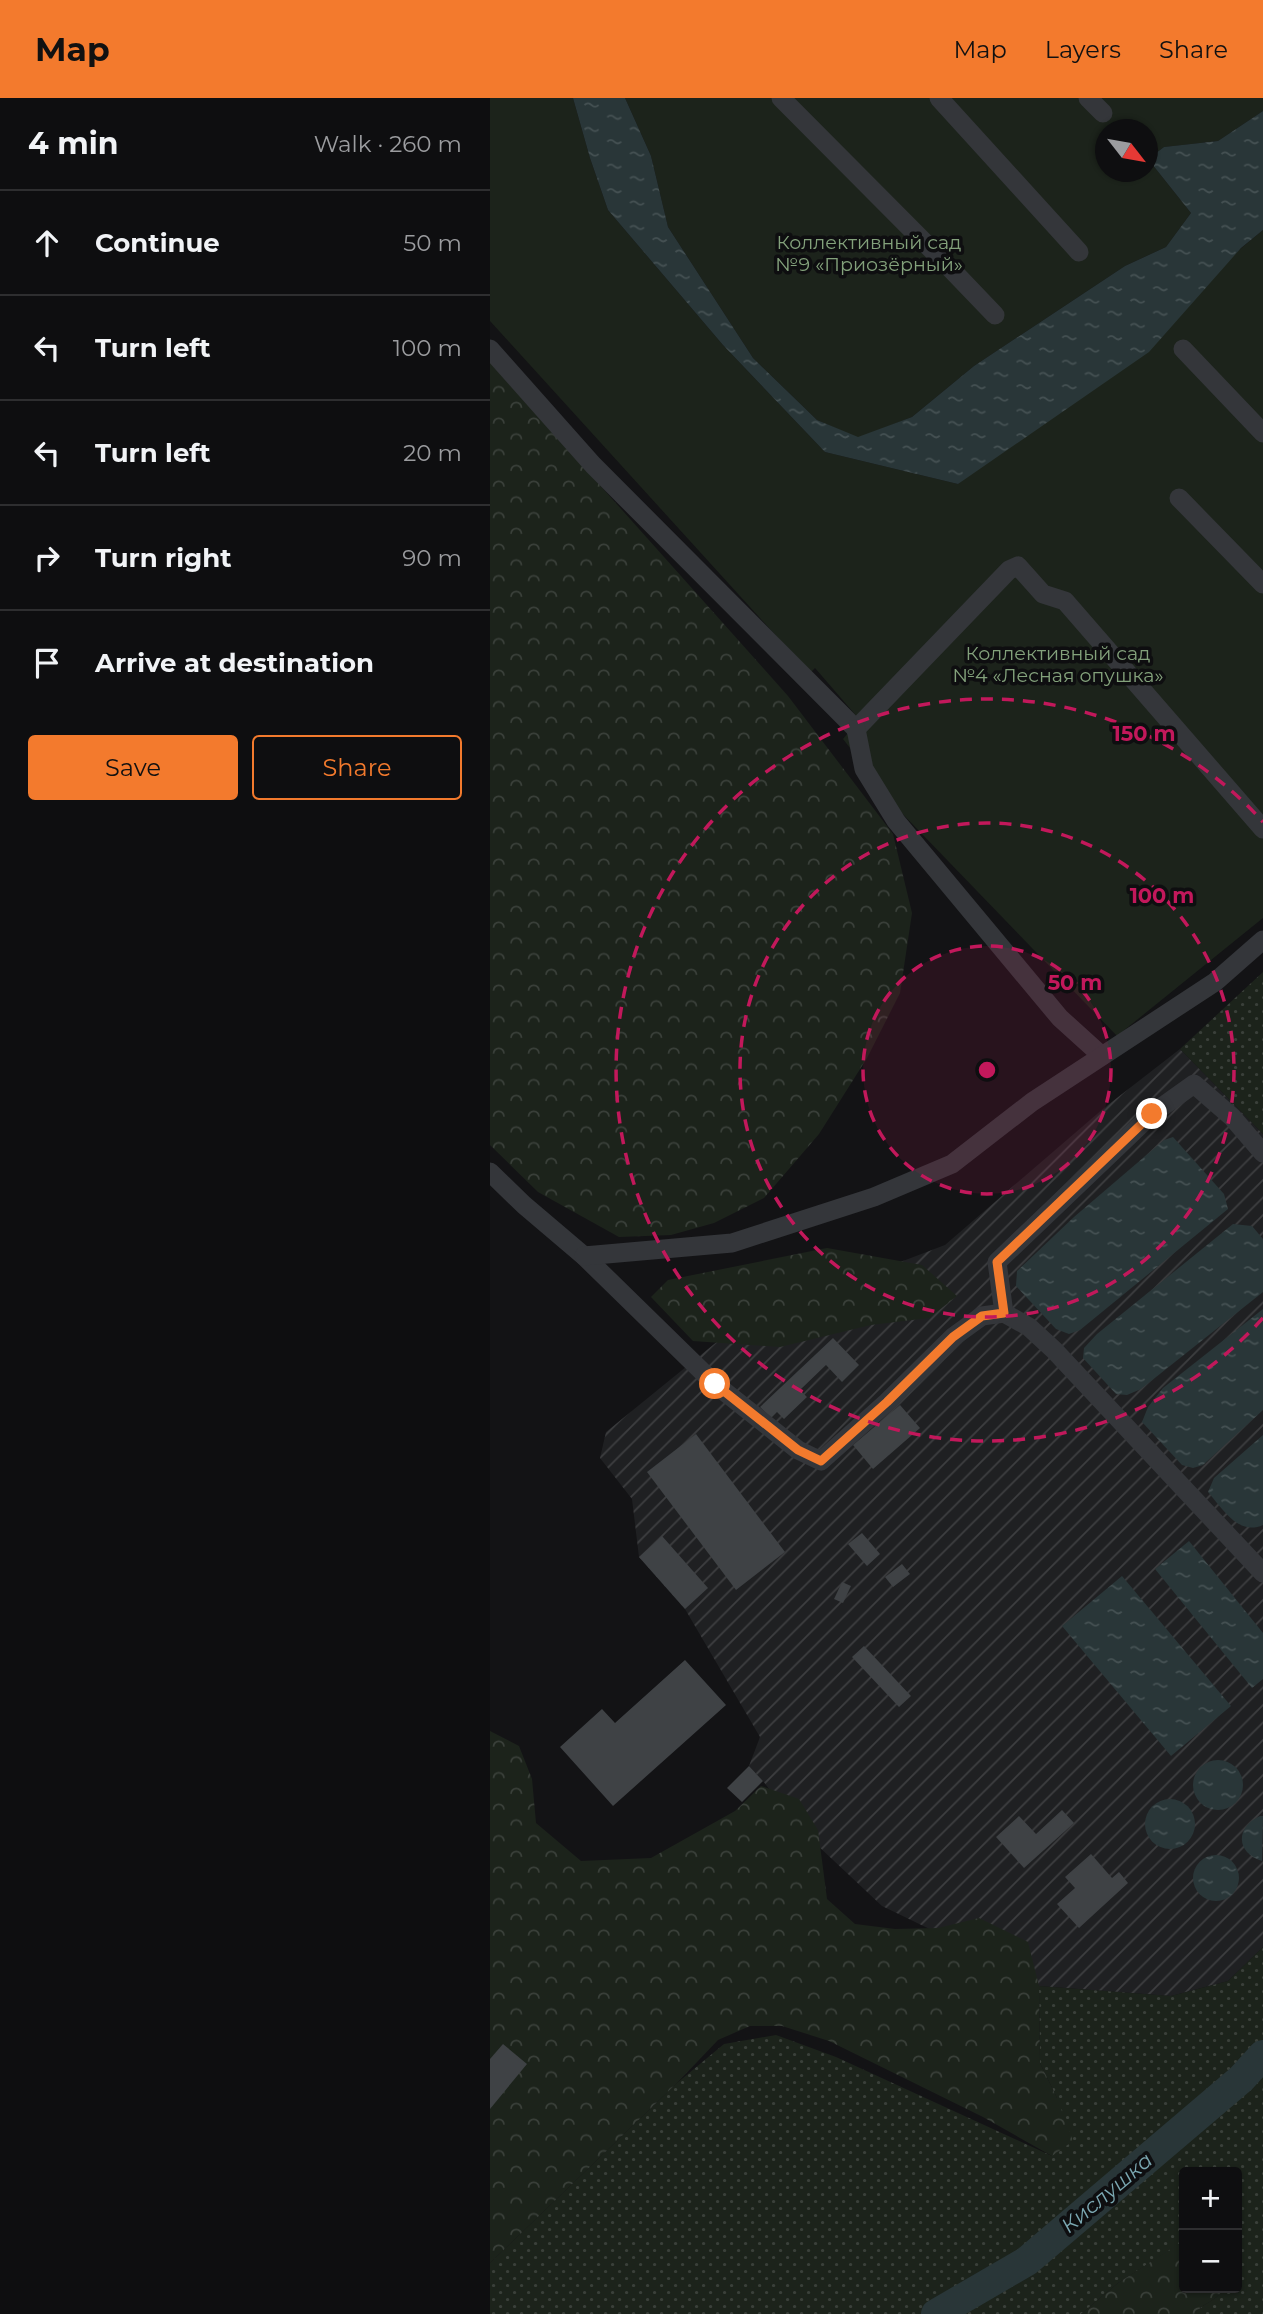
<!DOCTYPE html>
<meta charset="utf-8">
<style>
body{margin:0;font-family:Montserrat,sans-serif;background:#1c1c1e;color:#f1f3f6}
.controls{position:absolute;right:21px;bottom:21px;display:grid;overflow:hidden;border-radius:7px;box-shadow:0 2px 5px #0004}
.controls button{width:63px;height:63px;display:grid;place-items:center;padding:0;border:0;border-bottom:2px solid #2e2e30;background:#0e0e10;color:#f1f3f6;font:35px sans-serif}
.compass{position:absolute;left:605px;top:21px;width:63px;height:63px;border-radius:50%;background:#0e0e10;box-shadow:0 2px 5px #0004;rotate:121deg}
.stop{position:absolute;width:21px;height:21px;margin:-16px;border:5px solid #f37a2d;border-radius:50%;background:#fff}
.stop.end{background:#f37a2d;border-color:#fff;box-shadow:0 2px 7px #0008}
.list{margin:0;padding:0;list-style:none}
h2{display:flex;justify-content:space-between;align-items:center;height:91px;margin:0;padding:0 28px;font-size:30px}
h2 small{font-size:23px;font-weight:400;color:#9b9c9f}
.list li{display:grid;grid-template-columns:46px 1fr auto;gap:21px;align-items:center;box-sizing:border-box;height:105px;padding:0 28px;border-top:2px solid #2e2e30}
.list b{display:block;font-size:26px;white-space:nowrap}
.list em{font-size:23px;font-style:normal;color:#9b9c9f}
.actions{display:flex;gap:14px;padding:21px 28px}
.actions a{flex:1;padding:16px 0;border:2px solid #f37a2d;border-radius:7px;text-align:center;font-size:24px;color:#f37a2d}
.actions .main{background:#f37a2d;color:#111}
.icon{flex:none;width:38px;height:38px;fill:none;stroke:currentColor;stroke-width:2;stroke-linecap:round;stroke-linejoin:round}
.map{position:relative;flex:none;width:773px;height:2216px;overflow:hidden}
header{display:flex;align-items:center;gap:42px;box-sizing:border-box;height:98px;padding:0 35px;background:#f37a2d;color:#111}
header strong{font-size:33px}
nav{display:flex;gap:38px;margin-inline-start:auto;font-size:24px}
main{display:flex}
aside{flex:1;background:#0e0e10}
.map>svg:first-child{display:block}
</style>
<header>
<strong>Map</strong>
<nav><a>Map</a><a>Layers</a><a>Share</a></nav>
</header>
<main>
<aside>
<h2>4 min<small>Walk · 260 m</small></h2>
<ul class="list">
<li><svg class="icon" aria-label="ahead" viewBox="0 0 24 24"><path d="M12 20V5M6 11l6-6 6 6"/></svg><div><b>Continue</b></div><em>50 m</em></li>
<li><svg class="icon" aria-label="left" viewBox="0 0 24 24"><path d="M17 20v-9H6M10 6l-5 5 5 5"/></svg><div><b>Turn left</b></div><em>100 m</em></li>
<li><svg class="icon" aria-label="left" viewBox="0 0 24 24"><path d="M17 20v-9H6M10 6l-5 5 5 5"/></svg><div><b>Turn left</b></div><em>20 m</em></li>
<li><svg class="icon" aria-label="right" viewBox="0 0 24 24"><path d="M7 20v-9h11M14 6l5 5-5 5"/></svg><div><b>Turn right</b></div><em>90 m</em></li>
<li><svg class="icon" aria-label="arrive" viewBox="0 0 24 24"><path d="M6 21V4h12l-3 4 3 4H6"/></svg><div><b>Arrive at destination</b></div></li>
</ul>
<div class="actions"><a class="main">Save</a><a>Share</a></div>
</aside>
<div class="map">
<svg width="773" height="2216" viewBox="0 0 773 2216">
<defs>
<pattern id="industrial-furrows" width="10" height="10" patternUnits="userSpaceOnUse" patternTransform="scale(1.75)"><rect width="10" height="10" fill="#1f2022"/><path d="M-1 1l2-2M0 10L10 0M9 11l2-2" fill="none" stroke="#3d3e40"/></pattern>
<pattern id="grass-dots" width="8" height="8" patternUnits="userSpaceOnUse" patternTransform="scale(1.75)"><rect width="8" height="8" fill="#1c231b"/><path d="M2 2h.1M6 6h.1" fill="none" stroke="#3a403a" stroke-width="1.8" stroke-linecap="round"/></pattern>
<pattern id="forest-crowns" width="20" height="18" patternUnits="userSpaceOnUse" patternTransform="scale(1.75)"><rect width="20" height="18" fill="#1c231b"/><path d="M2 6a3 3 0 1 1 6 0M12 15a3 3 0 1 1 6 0" fill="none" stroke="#3a403a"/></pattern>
<pattern id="water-ripples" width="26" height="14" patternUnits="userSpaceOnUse" patternTransform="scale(1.75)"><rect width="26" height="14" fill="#293638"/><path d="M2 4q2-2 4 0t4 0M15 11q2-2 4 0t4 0" fill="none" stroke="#455153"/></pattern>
</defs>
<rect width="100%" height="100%" fill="#131315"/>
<polygon fill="url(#industrial-furrows)" points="690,951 773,1036 773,1849 738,1883 681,1898 549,1888 508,1864 392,1808 309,1730 273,1683 259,1668 270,1639 195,1511 149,1459 142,1401 110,1360 116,1334 250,1225 455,1147 614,1010"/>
<g fill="url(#grass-dots)">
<polygon points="773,874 773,1036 690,951"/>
<path d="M773,1849V2216H705C714,2203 724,2206 734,2190H747V2074H694V2143L628,2185L591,2216H0V2165L187,1985L234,1946L286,1937L346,1959L562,2058L567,2000L550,1965L549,1888L681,1898L738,1883Z"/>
</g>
<g fill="url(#forest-crowns)">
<polygon points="0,264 298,598 403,736 422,815 410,895 377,960 329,1036 274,1100 224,1125 181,1137 129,1139 48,1094 0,1047"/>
<polygon points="337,1150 432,1167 467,1198 439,1220 381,1227 290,1249 203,1243 161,1199 178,1182"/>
<polygon points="0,1633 29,1648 42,1681 46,1725 91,1763 161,1760 245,1713 271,1688 309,1701 328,1732 337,1801 365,1826 405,1831 448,1830 489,1820 538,1844 549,1888 550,1965 567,2000 583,2043 562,2058 493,2019 339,1943 292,1928 260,1928 228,1942 187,1985 0,2165"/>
<path d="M693,2143L694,2190H734C724,2206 714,2203 705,2216H591L628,2185Z"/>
</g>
<g fill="#1c231b">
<polygon points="0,0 83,0 100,60 118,112 233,247 335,354 468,386 773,132 773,820 627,938 403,706 353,641 369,621 325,570 320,575 0,223"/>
<polygon points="135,0 773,0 773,13 728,43 674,49 658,61 657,32 615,32 615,74 657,74 658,61 701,115 676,149 635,168 484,268 422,319 368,340 327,322 263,260 178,129 161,58"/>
</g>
<g fill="url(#water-ripples)">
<polygon points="83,0 135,0 161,58 178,129 263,260 327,322 368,339 422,319 484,268 635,168 676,149 701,115 658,61 674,49 728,43 773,13 773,132 751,150 659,254 468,386 335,354 233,247 118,112 100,60"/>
<polygon points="683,1039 734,1096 738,1111 590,1232 579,1236 566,1231 526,1188 527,1173 584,1119 674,1042"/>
<polygon points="743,1126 762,1128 773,1141 773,1194 651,1291 637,1297 626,1296 593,1260 594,1250 607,1236"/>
<polygon points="773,1211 773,1312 713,1367 703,1370 692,1367 652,1324 658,1309 673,1290"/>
<path d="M773,1337V1427C748,1438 733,1411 718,1394L724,1380Z"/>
<polygon points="699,1443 773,1535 773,1581 762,1590 665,1471"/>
<polygon points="632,1478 741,1608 681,1658 572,1528"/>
<circle cx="728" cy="1687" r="25"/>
<circle cx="680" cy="1726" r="25"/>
<path d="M770,1718H773L772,1763C746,1755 745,1729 770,1718Z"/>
<circle cx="726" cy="1780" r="23"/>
</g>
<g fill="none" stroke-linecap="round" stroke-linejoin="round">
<polyline stroke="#293638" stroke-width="30" points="446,2216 537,2163 751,1981 773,1957"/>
</g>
<g fill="#3f4245">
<polygon points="343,1240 369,1267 352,1284 336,1267 310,1292 317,1299 294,1321 287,1314 281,1320 270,1309"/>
<polygon points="410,1307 430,1330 383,1371 363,1347"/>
<polygon points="206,1336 295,1454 246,1492 157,1374"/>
<polygon points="372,1435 390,1456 377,1468 358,1446"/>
<polygon points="172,1438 218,1490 195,1511 149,1459"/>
<polygon points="412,1466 420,1476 403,1489 395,1479"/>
<polygon points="352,1484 361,1488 353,1505 344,1501"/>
<polygon points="374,1548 421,1598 409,1609 362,1559"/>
<polygon points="195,1562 236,1607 123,1708 70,1649 112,1611 125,1625"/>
<polygon points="259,1668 273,1683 252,1704 237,1690"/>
<polygon points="572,1712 584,1725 534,1770 506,1739 529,1718 546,1736"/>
<polygon points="601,1756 622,1780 629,1774 638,1785 589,1830 567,1806 585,1790 575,1779"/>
<polygon points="13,1946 37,1966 0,2011 0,1961"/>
</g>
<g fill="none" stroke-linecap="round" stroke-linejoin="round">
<g stroke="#34363a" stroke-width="19">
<polyline points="291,0 459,169 505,217"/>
<polyline points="449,0 589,154"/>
<polyline points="598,0 613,15"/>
<polyline points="0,251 103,367 366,631 519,472 528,468 553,496 575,503 773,731"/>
<polyline points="693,251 773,335"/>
<polyline points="689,400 773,486"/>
<polyline points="366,631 374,671 406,723 570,920 612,958"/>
<polyline points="0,1074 34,1107 94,1158 225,1286 308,1352 331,1363 397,1304 463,1239 492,1218 514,1215 539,1229 564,1252 773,1475"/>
<polyline points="94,1158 242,1145 384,1099 462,1066 542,1004 725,884 773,842"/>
<polyline points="514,1215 507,1164 662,1016 704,986 742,1019 773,1055"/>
</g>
</g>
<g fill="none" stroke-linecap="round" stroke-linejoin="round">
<polyline stroke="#f37a2d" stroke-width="9" points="225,1286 308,1352 331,1363 397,1304 463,1239 492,1218 514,1215 507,1164 662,1016"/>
</g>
<circle cx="497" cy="972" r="124" fill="#c2185b" fill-opacity=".12"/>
<g fill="none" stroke="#c2185b" stroke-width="3.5" stroke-dasharray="12 9">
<circle cx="497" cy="972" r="124"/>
<circle cx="497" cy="972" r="247"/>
<path d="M773 1220A371 371 0 1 1 773 724"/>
</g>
<g text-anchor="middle" stroke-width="7" stroke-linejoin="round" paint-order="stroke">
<g font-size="19" fill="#83a17b" stroke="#0e0e10">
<text x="379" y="151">Коллективный сад<tspan x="379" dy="22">№9 «Приозёрный»</tspan></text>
<text x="568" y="562">Коллективный сад<tspan x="568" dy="22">№4 «Лесная опушка»</tspan></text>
</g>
<g font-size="21" font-style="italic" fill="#7ba7b1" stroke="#0e0e10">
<text transform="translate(617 2095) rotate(-40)" y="7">Кислушка</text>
</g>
</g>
<circle cx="497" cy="972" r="10" fill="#c2185b" stroke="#0e0e10" stroke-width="3.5"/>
<g font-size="21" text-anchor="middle" font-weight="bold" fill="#c2185b" stroke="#0e0e10" stroke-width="7" stroke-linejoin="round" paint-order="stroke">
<text x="654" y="643">150 m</text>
<text x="672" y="805">100 m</text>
<text x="585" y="892">50 m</text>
</g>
</svg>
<div class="controls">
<button>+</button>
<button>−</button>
</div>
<svg class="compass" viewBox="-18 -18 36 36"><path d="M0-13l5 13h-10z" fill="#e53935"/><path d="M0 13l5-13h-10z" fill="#9b9c9f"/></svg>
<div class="stop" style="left:225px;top:1286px"></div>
<div class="stop end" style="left:662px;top:1016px"></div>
</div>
</main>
